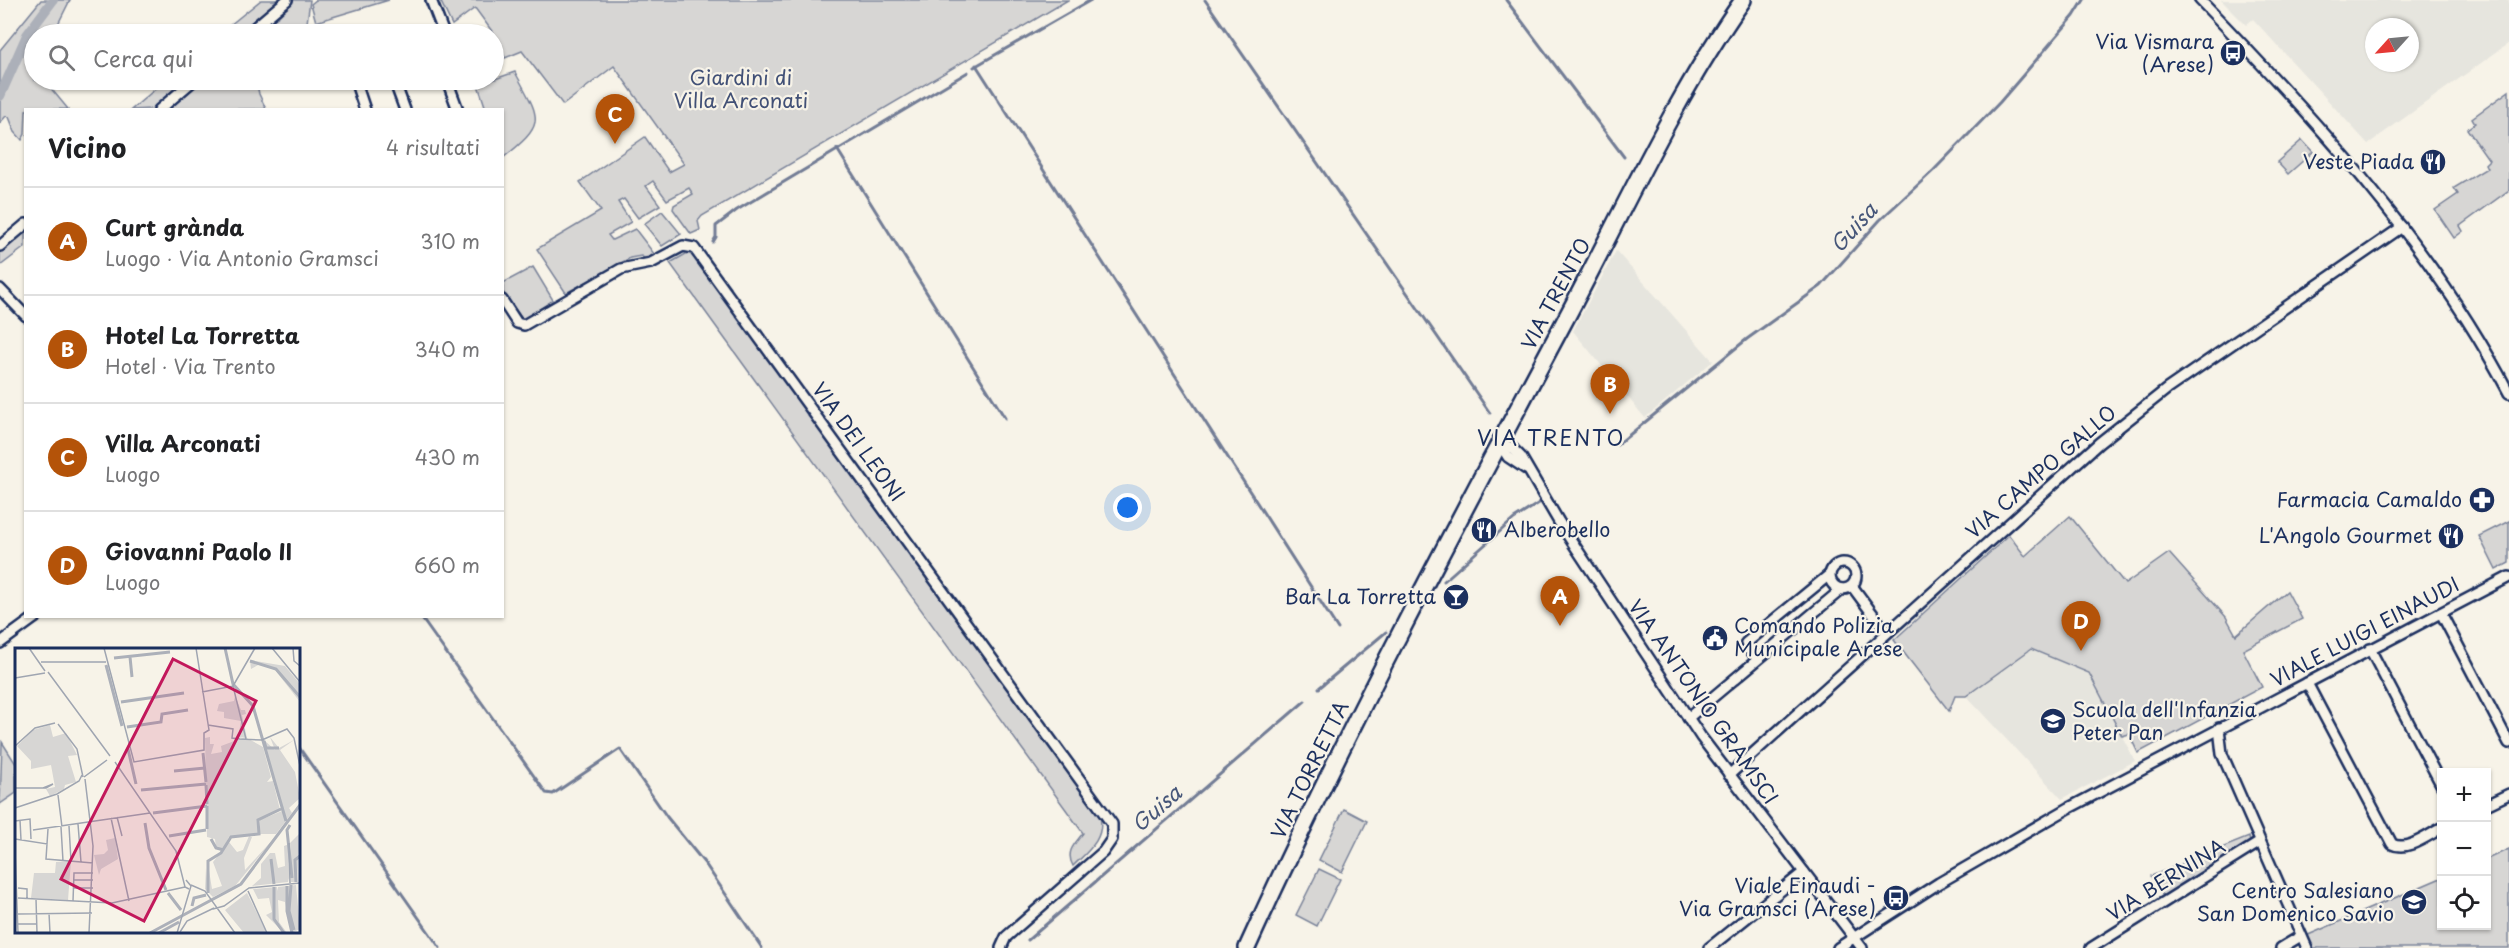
<!DOCTYPE html>
<html lang="it">
<meta charset="utf-8">
<style>
body{margin:0;font-family:"Playpen Sans",sans-serif;background:#f2f2f2;color:#202124}
.controls{position:absolute;right:18px;bottom:18px;display:grid;overflow:hidden;border-radius:0px;box-shadow:0 2px 4px #0004}
.controls button{width:54px;height:54px;display:grid;place-items:center;padding:0;border:0;border-bottom:2px solid #e0e0e0;background:#fff;color:#202124;font:30px sans-serif}
.compass{position:absolute;left:2365px;top:18px;width:54px;height:54px;border-radius:50%;background:#fff;box-shadow:0 2px 4px #0004;rotate:243deg}
.you{position:absolute;left:1128px;top:508px;width:21px;height:21px;margin:-15px;border:4px solid #fff;border-radius:50%;background:#1a73e8;box-shadow:0 0 0 9px #1a73e833}
.badge{display:grid;place-items:center;width:39px;height:39px;border-radius:50%;background:#b45309;color:#fff;font-size:20px;font-weight:700}
.pin{position:absolute;translate:-50% -50px;filter:drop-shadow(0 2px 3px #0008)}
.pin::after{content:'';position:absolute;top:32px;width:21px;height:18px;background:inherit;clip-path:polygon(0 0,100% 0,50% 100%)}
.list{margin:0;padding:0;list-style:none}
h2{display:flex;justify-content:space-between;align-items:center;height:78px;margin:0;padding:0 24px;font-size:26px}
h2 small{font-size:20px;font-weight:400;color:#757577}
.list li{display:grid;grid-template-columns:39px 1fr auto;gap:18px;align-items:center;box-sizing:border-box;height:108px;padding:0 24px;border-top:2px solid #e0e0e0}
.list b{display:block;font-size:22px;white-space:nowrap}
.list p{margin:0;font-size:20px;white-space:nowrap;color:#757577}
.list em{font-size:20px;font-style:normal;color:#757577}
.icon{flex:none;width:33px;height:33px;fill:none;stroke:currentColor;stroke-width:2;stroke-linecap:round;stroke-linejoin:round}
.map{position:relative;flex:none;width:2509px;height:948px;overflow:hidden}
.search{position:absolute;background:#fff;box-shadow:0 2px 4px #0004;left:24px;top:24px;width:480px;height:66px;display:flex;align-items:center;gap:15px;box-sizing:border-box;padding:0 21px;border-radius:33px;color:#757577;font-size:22px}
.panel{position:absolute;background:#fff;box-shadow:0 2px 4px #0004;left:24px;top:108px;width:480px;height:510px;border-radius:0px}
.map>svg:first-child{display:block}
</style>
<div class="map">
<svg width="2509" height="948" viewBox="0 0 2509 948">
<rect width="100%" height="100%" fill="#f7f3e8"/>
<filter id="ink" filterUnits="userSpaceOnUse"><feTurbulence type="fractalNoise" baseFrequency=".0167" numOctaves="2"/><feDisplacementMap in="SourceGraphic" scale="12" xChannelSelector="R" yChannelSelector="G"/><feConvolveMatrix kernelMatrix="1 2 1 2 8 2 1 2 1" color-interpolation-filters="sRGB"/></filter>
<g filter="url(#ink)">
<g fill="#e6e5de" fill-rule="evenodd">
<path d="M2221,0H2509V43L2368,144L2253,19L2246,25ZM2374,27H2410V63H2374Z"/>
<polygon points="1616,251 1713,361 1645,418 1573,331"/>
<polygon points="2031,649 2089,673 2135,761 2062,799 1966,696"/>
</g>
<g fill="#d7d6d4" stroke="#798299" stroke-width="1.5">
<polygon points="41,0 70,0 53,34 34,34 34,80 44,80 68,109 26,110 25,134 22,140 15,132 9,117 6,116 0,123 0,50"/>
<polygon points="261,0 278,0 238,34 219,34"/>
<polygon points="294,0 310,0 307,23 278,34 252,34 279,16"/>
<polygon points="316,0 389,0 316,22 311,4"/>
<polygon points="440,0 1068,0 702,216 698,221 700,230 691,234 673,209 674,205 693,194 689,188 667,200 653,181 646,186 660,205 638,218 624,199 618,202 631,222 608,235 612,240 635,229 655,255 647,260 641,256 630,258 566,293 537,249 601,211 580,182 645,137 669,172 684,164 614,66 563,105 522,51 505,58 494,34 475,8 452,25"/>
<path d="M515,72C541,120 547,123 503,158L502,110L486,109L478,85Z"/>
<polygon points="166,80 189,80 151,109 131,110"/>
<polygon points="201,80 256,80 259,94 266,109 166,110 192,84"/>
<polygon points="2509,91 2509,190 2460,226 2463,231 2454,238 2435,210 2458,194 2454,188 2487,168 2485,164 2489,160 2467,129 2475,123 2472,118"/>
<polygon points="2302,140 2313,152 2288,174 2277,162"/>
<polygon points="662,211 681,234 662,246 644,224"/>
<polygon points="25,227 25,247 0,266 0,248"/>
<path d="M693,250L1100,816C1105,839 1088,851 1073,866C1065,851 1075,844 1083,833L670,263Z"/>
<polygon points="533,267 553,300 523,320 503,292 503,283"/>
<polygon points="2070,516 2125,584 2169,553 2226,617 2236,635 2287,591 2302,619 2243,650 2262,687 2138,753 2129,734 2122,736 2089,673 2031,649 1966,696 1955,696 1949,711 1894,640 2009,535 2025,556"/>
<polygon points="2509,521 2509,563 2496,570 2479,536"/>
<polygon points="2,742 16,764 16,793 0,804"/>
<polygon points="1344,809 1367,821 1342,872 1319,860"/>
<polygon points="2249,837 2250,842 2163,896 2151,876"/>
<polygon points="2509,849 2509,948 2311,948 2306,936 2441,878 2442,926 2486,926 2487,859"/>
<polygon points="1319,869 1340,879 1317,926 1296,915"/>
</g>
<g fill="none" stroke-linecap="round" stroke-linejoin="round">
<g stroke="#727c95" stroke-width="3">
<polyline points="1205,0 1490,413"/>
<polyline points="1506,0 1624,157"/>
<polyline points="976,65 1338,629"/>
<polyline points="974,67 1091,0"/>
<polyline points="837,149 1005,418"/>
<polyline points="713,242 716,237 716,226 737,210 968,72"/>
<polyline points="1617,445 1747,339 1821,286 1880,220 1934,170 2000,102 2074,16 2084,0"/>
<polyline points="1444,581 1514,519 1539,503"/>
<polyline points="420,616 546,793 553,794 620,749 667,817 706,865 762,948"/>
<polyline points="1319,688 1386,632"/>
<polyline points="298,746 440,948"/>
<polyline points="1028,940 1305,701"/>
</g>
<polyline stroke="#acb0b9" stroke-width="10" points="0,96 27,35 53,0"/>
<defs>
<g id="minor">
<polyline points="431,0 444,34"/>
<path d="M2200,0C2316,120 2431,244 2509,393"/>
<polyline points="247,34 287,0"/>
<polyline points="355,80 365,110"/>
<polyline points="394,80 405,110"/>
<polyline points="447,80 458,110"/>
<polyline points="159,110 194,80"/>
<polyline points="0,246 26,224"/>
<polyline points="0,289 26,316"/>
<polyline points="502,300 517,323 524,325 621,269 651,263 683,246 694,248 1112,824 1112,839 1103,852 1006,937 1001,948"/>
<polyline points="1499,443 1511,447 1521,457 1559,522 1701,737 1862,948"/>
<polyline points="1499,443 1508,457 1526,469"/>
<circle cx="1843" cy="576" r="13"/>
<polyline points="1852,586 1886,632"/>
<polyline points="2441,613 2509,743"/>
<polyline points="0,643 37,616"/>
<polyline points="2370,649 2442,786"/>
<polyline points="1757,659 1746,643 1829,575"/>
<path d="M2307,683L2392,844C2407,852 2428,835 2442,828"/>
<polyline points="1688,718 1842,589"/>
<polyline points="2219,728 2222,754 2307,948"/>
<polyline points="1729,775 2099,443 2167,389 2402,227"/>
<polyline points="2486,805 2509,794"/>
<polyline points="1709,948 1804,872"/>
<polyline points="1838,948 1939,883 2069,808 2509,577"/>
<polyline points="2091,948 2260,842"/>
<polyline points="2281,948 2301,936"/>
</g>
<path id="primary" d="M1247,948C1343,736 1453,530 1563,324C1621,216 1672,101 1743,0"/>
</defs>
<use href="#minor" stroke="#1b2f5e" stroke-width="14"/>
<use href="#primary" stroke="#1b2f5e" stroke-width="20"/>
<use href="#minor" stroke="#f7f3e8" stroke-width="9"/>
<use href="#primary" stroke="#f7f3e8" stroke-width="15"/>
</g>
</g>
<defs>
<symbol id="bus-disc" viewBox="-11 -11 22 22"><circle r="9.5" fill="#1b2f5e" stroke="#f7f3e8"/><path d="M-5-6H5V4H4V6H2V4H-2V6H-4V4H-5ZM-3.5-4V0h7V-4ZM-3.5 1.2v1.5H-2V1.2ZM2 1.2v1.5H3.5V1.2Z" fill="#fff"/></symbol>
<symbol id="restaurant-disc" viewBox="-11 -11 22 22"><circle r="9.5" fill="#1b2f5e" stroke="#f7f3e8"/><path d="M-5-6h1v4h1v-4h1v4h1v-4h1v5L-1.5 .5V6h-2V.5L-5-1ZM5-6V6H3V1.5H1.5Q1.5-4 5-6Z" fill="#fff"/></symbol>
<symbol id="pharmacy-disc" viewBox="-11 -11 22 22"><circle r="9.5" fill="#1b2f5e" stroke="#f7f3e8"/><path d="M-2-6h4v4h4v4h-4v4h-4v-4h-4v-4h4Z" fill="#fff"/></symbol>
<symbol id="bar-disc" viewBox="-11 -11 22 22"><circle r="9.5" fill="#1b2f5e" stroke="#f7f3e8"/><path d="M-6-5H6L.8 .8V4.5H3.5V6h-7V4.5H-.8V.8Z" fill="#fff"/></symbol>
<symbol id="civic-disc" viewBox="-11 -11 22 22"><circle r="9.5" fill="#1b2f5e" stroke="#f7f3e8"/><path d="M-.6-6.5H3V-4.5H.6V-3L4-1V1h2V6H-6V1h2V-1L-.6-3ZM-1.2 2.5V6h2.4V2.5Z" fill="#fff"/></symbol>
<symbol id="school-disc" viewBox="-11 -11 22 22"><circle r="9.5" fill="#1b2f5e" stroke="#f7f3e8"/><path d="M0-5L7-2L0 1L-7-2ZM-4 1L0 2.5L4 1V4Q0 6-4 4Z" fill="#fff"/></symbol>
</defs>
<g fill-rule="evenodd">
<use href="#bus-disc" x="2218" y="38" width="30" height="30"/>
<use href="#restaurant-disc" x="2418" y="147" width="30" height="30"/>
<use href="#pharmacy-disc" x="2467" y="485" width="30" height="30"/>
<use href="#restaurant-disc" x="1469" y="515" width="30" height="30"/>
<use href="#restaurant-disc" x="2436" y="521" width="30" height="30"/>
<use href="#bar-disc" x="1441" y="582" width="30" height="30"/>
<use href="#civic-disc" x="1700" y="623" width="30" height="30"/>
<use href="#school-disc" x="2038" y="706" width="30" height="30"/>
<use href="#bus-disc" x="1881" y="883" width="30" height="30"/>
<use href="#school-disc" x="2399" y="887" width="30" height="30"/>
</g>
<g text-anchor="middle" stroke-width="4.5" stroke-linejoin="round" paint-order="stroke">
<g font-size="20" fill="#1b2f5e" stroke="#f7f3e8" text-anchor="end">
<text x="2214" y="49">Via Vismara<tspan x="2214" dy="23">(Arese)</tspan></text>
<text x="2414" y="169">Veste Piada</text>
<text x="2462" y="507">Farmacia Camaldo</text>
<text x="1504" y="537" text-anchor="start">Alberobello</text>
<text x="2432" y="543">L'Angolo Gourmet</text>
<text x="1436" y="604">Bar La Torretta</text>
<text x="1734" y="633" text-anchor="start">Comando Polizia<tspan x="1734" dy="23">Municipale Arese</tspan></text>
<text x="2072" y="717" text-anchor="start">Scuola dell'Infanzia<tspan x="2072" dy="23">Peter Pan</tspan></text>
<text x="1876" y="893">Viale Einaudi -<tspan x="1876" dy="23">Via Gramsci (Arese)</tspan></text>
<text x="2394" y="898">Centro Salesiano<tspan x="2394" dy="23">San Domenico Savio</tspan></text>
</g>
<g font-size="20" fill="#415076" stroke="#f7f3e8">
<text x="741" y="85">Giardini di<tspan x="741" dy="23">Villa Arconati</tspan></text>
</g>
<g font-size="20" fill="#1b2f5e" stroke="#f7f3e8">
<text transform="translate(1556 294) rotate(-62)" y="7">VIA TRENTO</text>
<text transform="translate(858 442) rotate(54)" y="7">VIA DEI LEONI</text>
<text transform="translate(2041 472) rotate(-41)" y="7">VIA CAMPO GALLO</text>
<text transform="translate(2365 632) rotate(-28)" y="7">VIALE LUIGI EINAUDI</text>
<text transform="translate(1703 702) rotate(55)" y="7">VIA ANTONIO GRAMSCI</text>
<text transform="translate(1310 770) rotate(-64)" y="7">VIA TORRETTA</text>
<text transform="translate(2166 880) rotate(-32)" y="7">VIA BERNINA</text>
</g>
<g font-size="21" font-style="italic" fill="#465679" stroke="#f7f3e8">
<text transform="translate(1854 228) rotate(-48)" y="7">Guisa</text>
<text transform="translate(1157 809) rotate(-41)" y="7">Guisa</text>
</g>
<g font-size="21" letter-spacing="1.5" fill="#1b2f5e" stroke="#f7f3e8">
<text x="1551" y="446">VIA TRENTO</text>
</g>
</g>
<g transform="translate(15 648)">
<rect width="285" height="285" fill="#f7f3e8"/>
<path d="M235,12L270,18L285,36V54L260,22L245,16L236,21ZM220,48L226,62H230L231,66L227,67L232,90L248,99L256,129L252,134L258,133L265,162L243,171L244,186L214,189L208,201L201,200L200,191L192,189L190,90L195,89V96H199L196,106L207,104L206,98L230,89L223,90L226,73L209,70V64L202,63L204,56L219,53ZM35,77L38,89L51,85L62,107L53,108L61,134L50,137L49,141L35,148L31,141L40,139L36,117L16,121V113L2,98L18,82ZM255,89L264,100L279,92L265,102L280,124L285,150L274,160L277,165L261,186H245V172L267,163L249,92L260,102ZM285,185L282,234H276V222L273,234L237,238L246,230V216L255,205H260L263,220L270,218L269,198L274,196L276,204L275,195ZM234,188L237,189L229,210L230,222L261,188L220,238L198,249L190,241L191,220L193,242V216L197,241L207,238L198,214L214,194L222,204L228,202ZM100,190L103,211L86,221L84,227L79,207L89,206L93,202L91,192ZM56,213L53,252L16,250L19,225H40L41,214ZM281,237L285,281L276,285L270,254L263,252L264,274L272,285H269L251,267L257,264L254,250L243,251L238,241L262,239V243L263,239ZM232,245L252,285H229L210,262Z" fill="#d7d6d4"/>
<path fill="none" stroke="#acb0b9" stroke-width="3" d="M210,0L218,36L238,58L271,173M115,9L117,29M99,10L155,4M235,13L261,21L285,49M91,17L107,78M106,54L169,45M112,79L146,74L147,66L173,62M249,93L251,100H264M113,101L121,136M188,105L191,134M159,123L190,120M191,137L192,156M126,142L191,136M138,165L192,158M130,175L134,200L151,242M275,177L272,182L277,230M192,181V158M154,188L191,182M196,191L201,200L209,202M256,211L259,236M281,234L280,212L285,208M276,237L274,263L279,282M272,238V263L277,285M259,239V271L269,285M153,245L166,262M193,245V213L206,205L216,189L244,186L243,172L266,161M177,258L179,250L191,247M135,285L226,236L285,157M144,285L164,274"/>
<path fill="none" stroke="#9fa5b1" stroke-width="1.5" d="M14,0L30,23M89,0L119,114L189,102V85L194,82L181,0M257,0L285,34M278,0L279,13L285,18M26,14H91M33,24L95,108M0,30L30,25M218,38L240,0M187,44L218,38L231,91M43,76L62,101L68,129M193,77L218,81L217,90L225,91L247,92L272,81L279,90L285,118M0,98L20,80L40,75M100,114L161,203L170,239L174,241M69,129L92,112M70,131L78,198L74,285M1,140H31L38,136L28,140M43,147L47,179M0,160L42,146L64,133L67,127M102,169L107,188M96,170L114,253M5,172L6,192M0,173L15,171L16,191M63,176L66,214M54,178L56,213M46,179L48,213M18,182L135,165M0,191L32,196L33,181M274,195L275,235M32,196L31,211L78,215M0,202L3,285M59,232H78M176,237L190,243L220,285M3,240L12,241V251M59,240H78M233,243L252,285M3,250L97,255L170,239M21,251L22,285M58,253L59,225H78M198,261L209,258L234,240L285,235M34,265L35,285M3,266L77,265M3,276H22M165,284L172,273L199,260M162,285L176,238L171,232"/>
<path fill="#c2185b" fill-opacity="0.15" stroke="#c2185b" stroke-width="3" d="M158,11L241,53L129,273L46,231Z"/>
<rect width="285" height="285" fill="none" stroke="#1b2f5e" stroke-width="3"/>
</g>
</svg>
<div class="controls">
<button>+</button>
<button>−</button>
<button><svg class="icon" aria-label="locate" viewBox="0 0 24 24"><circle cx="12" cy="12" r="6"/><path d="M12 2v4M12 18v4M2 12h4M18 12h4"/></svg></button>
</div>
<svg class="compass" viewBox="-18 -18 36 36"><path d="M0-13l5 13h-10z" fill="#e53935"/><path d="M0 13l5-13h-10z" fill="#757577"/></svg>
<div class="you"></div>
<div class="pin badge" style="left:1560px;top:626px">A</div>
<div class="pin badge" style="left:1610px;top:414px">B</div>
<div class="pin badge" style="left:615px;top:144px">C</div>
<div class="pin badge" style="left:2081px;top:651px">D</div>
<div class="search"><svg class="icon" aria-label="search" viewBox="0 0 24 24"><circle cx="10" cy="10" r="6"/><path d="M15 15l6 6"/></svg>Cerca qui</div>
<section class="panel">
<h2>Vicino<small>4 risultati</small></h2>
<ul class="list">
<li><span class="badge">A</span><div><b>Curt grànda</b><p>Luogo · Via Antonio Gramsci</p></div><em>310 m</em></li>
<li><span class="badge">B</span><div><b>Hotel La Torretta</b><p>Hotel · Via Trento</p></div><em>340 m</em></li>
<li><span class="badge">C</span><div><b>Villa Arconati</b><p>Luogo</p></div><em>430 m</em></li>
<li><span class="badge">D</span><div><b>Giovanni Paolo II</b><p>Luogo</p></div><em>660 m</em></li>
</ul>
</section>
</div>
